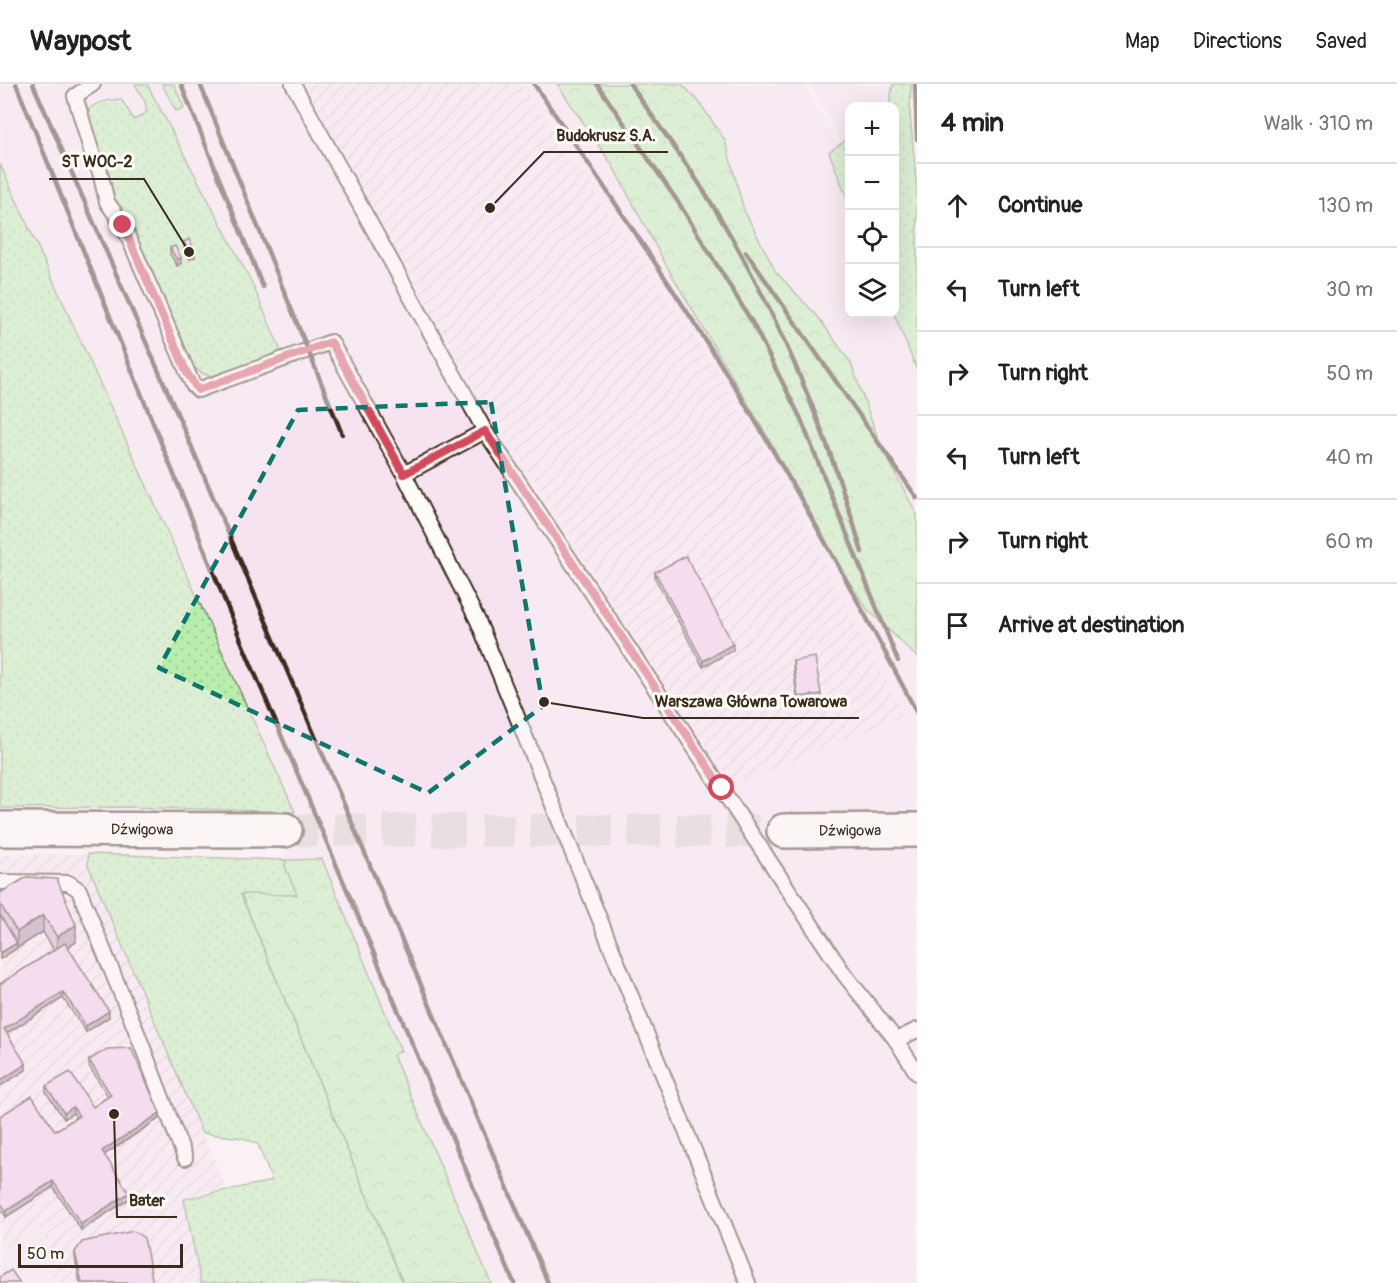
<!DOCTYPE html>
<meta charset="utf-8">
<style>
body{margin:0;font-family:Pangolin,sans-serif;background:#f6f6f6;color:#222}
.controls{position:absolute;right:18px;top:18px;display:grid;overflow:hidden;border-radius:12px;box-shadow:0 6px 24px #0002}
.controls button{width:54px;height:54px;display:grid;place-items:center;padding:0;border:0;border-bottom:2px solid #e0e0e0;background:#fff;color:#222;font:30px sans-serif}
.scale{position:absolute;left:18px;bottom:15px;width:165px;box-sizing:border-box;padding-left:6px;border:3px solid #3b2a1e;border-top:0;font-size:16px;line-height:21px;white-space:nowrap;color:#3b2a1e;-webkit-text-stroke:4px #fdfcf7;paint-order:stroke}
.stop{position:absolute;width:18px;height:18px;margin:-14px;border:4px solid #d1495b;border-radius:50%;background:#fff}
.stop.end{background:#d1495b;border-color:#fff;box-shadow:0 2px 6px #0008}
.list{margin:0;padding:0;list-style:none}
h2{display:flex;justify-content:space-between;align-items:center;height:78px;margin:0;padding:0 24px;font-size:26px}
h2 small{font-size:20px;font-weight:400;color:#767676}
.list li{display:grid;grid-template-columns:39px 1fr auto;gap:18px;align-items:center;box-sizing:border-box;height:84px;padding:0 24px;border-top:2px solid #e0e0e0}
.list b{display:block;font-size:22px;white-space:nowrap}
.list em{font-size:20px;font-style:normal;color:#767676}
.icon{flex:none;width:33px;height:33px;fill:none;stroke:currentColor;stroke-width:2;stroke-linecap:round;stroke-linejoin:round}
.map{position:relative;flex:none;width:917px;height:1199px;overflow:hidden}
header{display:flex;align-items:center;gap:36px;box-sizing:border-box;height:84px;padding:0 30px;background:#fff;border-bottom:2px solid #e0e0e0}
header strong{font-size:28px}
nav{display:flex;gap:33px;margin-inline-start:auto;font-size:21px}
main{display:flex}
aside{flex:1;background:#fff}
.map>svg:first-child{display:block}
</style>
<header>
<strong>Waypost</strong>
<nav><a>Map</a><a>Directions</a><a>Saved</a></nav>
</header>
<main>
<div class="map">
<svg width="917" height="1199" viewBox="0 0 917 1199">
<defs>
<pattern id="industrial-furrows" width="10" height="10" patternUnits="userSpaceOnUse" patternTransform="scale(1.5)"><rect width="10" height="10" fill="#f7e3f0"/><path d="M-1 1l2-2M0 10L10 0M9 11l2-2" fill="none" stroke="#d5c3cd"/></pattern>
<pattern id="grass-dots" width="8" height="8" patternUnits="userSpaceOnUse" patternTransform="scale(1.5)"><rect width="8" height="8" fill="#b9edae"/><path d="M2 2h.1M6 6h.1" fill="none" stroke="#a0cb95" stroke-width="1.8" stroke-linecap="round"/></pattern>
<pattern id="forest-crowns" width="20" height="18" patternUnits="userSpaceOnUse" patternTransform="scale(1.5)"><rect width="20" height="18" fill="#b9edae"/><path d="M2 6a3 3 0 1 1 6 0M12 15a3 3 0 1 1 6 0" fill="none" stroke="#a0cb95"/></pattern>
</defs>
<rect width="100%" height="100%" fill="#faf1f4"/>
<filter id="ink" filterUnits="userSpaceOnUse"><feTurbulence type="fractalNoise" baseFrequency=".0167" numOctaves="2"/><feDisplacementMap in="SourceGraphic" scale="12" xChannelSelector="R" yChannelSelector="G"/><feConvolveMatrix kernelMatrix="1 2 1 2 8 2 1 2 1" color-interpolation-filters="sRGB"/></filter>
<g filter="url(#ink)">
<g fill="#f7e3f0">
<polygon points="0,0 805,0 849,82 850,230 894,230 917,191 917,1199 491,1199 393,971 285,782 287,764 305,764 304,728 271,728 0,198"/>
<polygon points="809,0 893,0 889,22 850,22 849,54 842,59"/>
<polygon points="36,1146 43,1146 54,1199 0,1199 0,1167"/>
</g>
<g fill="url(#industrial-furrows)">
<polygon points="304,0 520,0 705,269 760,358 904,632 734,700 698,650 475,304"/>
<polygon points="88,770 88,781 227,1107 184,1116 201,1199 54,1199 43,1146 35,1146 0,1167 0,771"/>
</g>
<g fill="url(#grass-dots)" stroke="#7a8c66" stroke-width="1.5">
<path d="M135,0H147L252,199L281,267C267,273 227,294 213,292C200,291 190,281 183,270L132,144L112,111L101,69L88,40L89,25C99,17 109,16 121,15L134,36L147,28L145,18Z"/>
<polygon points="162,0 174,0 184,24 176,27"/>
<polygon points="893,0 911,0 910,30 917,106 917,286 894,230 894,22 889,22"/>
<polygon points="849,54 849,119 829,68"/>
<polygon points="0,80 295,728 127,723 0,724"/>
<polygon points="88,770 286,776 285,782 298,811 241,811 403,1199 201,1199 184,1115 272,1097 258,1060 243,1054 202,1049 88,781"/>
</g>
<g fill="url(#forest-crowns)" stroke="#7a8c66" stroke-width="1.5">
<polygon points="557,0 682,0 699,18 725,56 744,126 776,188 818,233 851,279 880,360 917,431 917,573 867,525 832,472 804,424 772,360 667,183 612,81"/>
<polygon points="322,775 401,967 393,971 491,1199 403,1199 241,810 297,811 285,782 286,776"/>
</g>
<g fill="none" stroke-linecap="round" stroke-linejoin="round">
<polyline stroke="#d4c9c9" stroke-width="33" stroke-dasharray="33 16" stroke-linecap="butt" points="285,746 784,747"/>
<defs>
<g id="service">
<polyline points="93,0 75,12 92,69 100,88 107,118 123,141 193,301 198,306 331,258 404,390 478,537 748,1199"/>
<polyline points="293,0 485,347 844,890 896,956 917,989"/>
<polyline points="404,390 485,347"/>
<polyline points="0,798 69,799 79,806 136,946 185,1074"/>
<polyline points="896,956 917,946"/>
</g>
<g id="secondary">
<path id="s1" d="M0,745L285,746"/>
<path id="s2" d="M784,747L917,746"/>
</g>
</defs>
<use href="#service" stroke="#3b2a1e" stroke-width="18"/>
<use href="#secondary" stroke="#3b2a1e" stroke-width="38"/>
<use href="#service" stroke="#fdfcf7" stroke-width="14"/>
<use href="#secondary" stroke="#fdfcf7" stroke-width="33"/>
<g stroke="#3b2a1e" stroke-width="4.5">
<polyline points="16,0 242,559 514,1199"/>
<polyline points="33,0 190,359 548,1199"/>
<polyline points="181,0 263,203"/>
<polyline points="200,0 342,350"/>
<path d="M534,0C598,93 663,188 723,284C793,396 856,512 917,629"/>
<polyline points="597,0 680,121 752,238 800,333 898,577"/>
<polyline points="630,0 695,93"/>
<polyline points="915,0 917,55"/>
<path d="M691,87C768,204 823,334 862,468"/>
<polyline points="746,168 917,414"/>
</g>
</g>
<g fill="#cea8c7" stroke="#3b2a1e" stroke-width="1.5">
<polygon points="184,158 195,173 190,175 184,164"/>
<polygon points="170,164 181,179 177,182 170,170"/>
<polygon points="655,488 733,566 703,583 655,494"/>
<polygon points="793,577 821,610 821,615 798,619 793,583"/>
<polygon points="27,793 76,858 68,863 109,933 86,948 63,914 7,949 26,986 0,1002 0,900 54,866 43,848 0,875 0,809"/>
<polygon points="89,976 160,1034 104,1071 129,1115 81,1146 53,1103 6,1133 0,1124 0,1032 55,1047 76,1033 73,1029 64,1035 46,1008 46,1002 93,1023 108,1012 89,982"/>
<polygon points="75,1168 153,1199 80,1199 75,1174"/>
</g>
<g fill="#a888a2" stroke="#3b2a1e" stroke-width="1.5">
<polygon points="195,167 195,173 190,175 190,170"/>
<polygon points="181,174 181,179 177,182 177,176"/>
<polygon points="733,560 733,566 703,583 703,577"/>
<polygon points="43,831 43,848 17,864 17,848"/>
<polygon points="76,841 76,858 57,870 57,853"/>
<polygon points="17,859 17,864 0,875 0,869"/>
<polygon points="63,908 63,914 4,951 4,945"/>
<polygon points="109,927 109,933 86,948 86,942"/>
<polygon points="26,980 26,986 0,1002 0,997"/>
<polygon points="73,1023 73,1029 64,1035 64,1029"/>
<polygon points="160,1029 160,1034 102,1072 102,1067"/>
<polygon points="53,1097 53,1103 6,1133 6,1127"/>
<polygon points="129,1109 129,1115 81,1146 81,1140"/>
</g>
<g fill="#f0c3e7" stroke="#3b2a1e" stroke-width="1.5">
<polygon points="189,155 195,167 190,170 184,158"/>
<polygon points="175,162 181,174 177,176 170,164"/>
<polygon points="686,472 733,560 703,577 655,488"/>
<polygon points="815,573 821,610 798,613 793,577"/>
<polygon points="27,793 57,795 76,841 57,853 43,831 17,848 0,820 0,809"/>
<polygon points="0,831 17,859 0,869"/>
<polygon points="65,859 109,927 86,942 63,908 4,945 26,980 0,997 0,900"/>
<polygon points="131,964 160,1029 102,1067 129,1109 81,1140 53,1097 6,1127 0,1118 0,1032 32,1012 55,1047 79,1032 73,1023 64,1029 46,1002 70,988 93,1023 111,1011 89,976 107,965"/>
<polygon points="134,1147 144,1154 153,1199 82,1199 75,1168 82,1158"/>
<polygon points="11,1186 20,1199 0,1199 0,1193"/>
</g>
</g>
<g fill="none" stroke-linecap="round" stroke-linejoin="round" filter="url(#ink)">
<polyline stroke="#d1495b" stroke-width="8" points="123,141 187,289 198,306 331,258 404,390 485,347 722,704"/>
</g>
<path d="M0 0H917V1199H0ZM491,318L543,622L428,709L159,584L298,326Z" fill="#faf1f4" fill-opacity=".55" fill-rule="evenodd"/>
<path fill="none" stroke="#0f766e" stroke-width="4.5" stroke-dasharray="12 8" stroke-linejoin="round" d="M491,318L543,622L428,709L159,584L298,326Z"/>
<g text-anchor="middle" stroke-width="6" stroke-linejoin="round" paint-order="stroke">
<g font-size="15" fill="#3b2a1e" stroke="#fdfcf7">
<text dy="5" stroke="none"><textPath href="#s1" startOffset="142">Dźwigowa</textPath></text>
<text dy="5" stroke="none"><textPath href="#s2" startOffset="66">Dźwigowa</textPath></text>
</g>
</g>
<path fill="none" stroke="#3b2a1e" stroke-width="2" d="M490 124L544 68H668M189 168L144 95H49M544 618L643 634H859M114 1030L117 1133H177"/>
<g fill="#3b2a1e" stroke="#fdfcf7" stroke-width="2">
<circle cx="490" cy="124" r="6"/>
<circle cx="189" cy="168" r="6"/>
<circle cx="544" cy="618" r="6"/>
<circle cx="114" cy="1030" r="6"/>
</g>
<g font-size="16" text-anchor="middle" font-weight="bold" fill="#3b2a1e" stroke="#fdfcf7" stroke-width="6" stroke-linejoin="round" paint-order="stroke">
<text x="606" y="57">Budokrusz S.A.</text>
<text x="97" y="83">ST WOC-2</text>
<text x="751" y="623">Warszawa Główna Towarowa</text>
<text x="147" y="1122">Bater</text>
</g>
</svg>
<div class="controls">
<button>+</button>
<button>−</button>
<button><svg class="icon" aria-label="locate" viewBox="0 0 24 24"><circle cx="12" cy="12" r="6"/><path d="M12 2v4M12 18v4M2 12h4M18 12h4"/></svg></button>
<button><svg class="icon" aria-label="layers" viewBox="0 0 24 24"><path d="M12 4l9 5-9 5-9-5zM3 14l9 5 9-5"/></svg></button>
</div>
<div class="scale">50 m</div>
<div class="stop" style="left:722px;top:704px"></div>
<div class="stop end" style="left:123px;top:141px"></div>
</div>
<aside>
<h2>4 min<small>Walk · 310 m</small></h2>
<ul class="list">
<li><svg class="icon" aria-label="ahead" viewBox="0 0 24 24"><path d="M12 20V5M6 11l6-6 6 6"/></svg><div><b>Continue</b></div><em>130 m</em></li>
<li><svg class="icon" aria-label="left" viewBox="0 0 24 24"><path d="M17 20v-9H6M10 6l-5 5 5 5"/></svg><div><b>Turn left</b></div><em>30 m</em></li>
<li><svg class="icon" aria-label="right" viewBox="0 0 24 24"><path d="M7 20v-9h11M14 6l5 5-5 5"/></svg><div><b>Turn right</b></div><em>50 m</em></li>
<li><svg class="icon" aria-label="left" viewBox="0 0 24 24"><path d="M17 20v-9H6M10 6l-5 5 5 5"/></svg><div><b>Turn left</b></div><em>40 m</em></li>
<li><svg class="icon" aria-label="right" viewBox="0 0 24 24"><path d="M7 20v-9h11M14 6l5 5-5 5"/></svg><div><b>Turn right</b></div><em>60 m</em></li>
<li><svg class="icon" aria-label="arrive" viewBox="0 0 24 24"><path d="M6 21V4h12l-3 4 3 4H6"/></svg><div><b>Arrive at destination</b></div></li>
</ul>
</aside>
</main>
